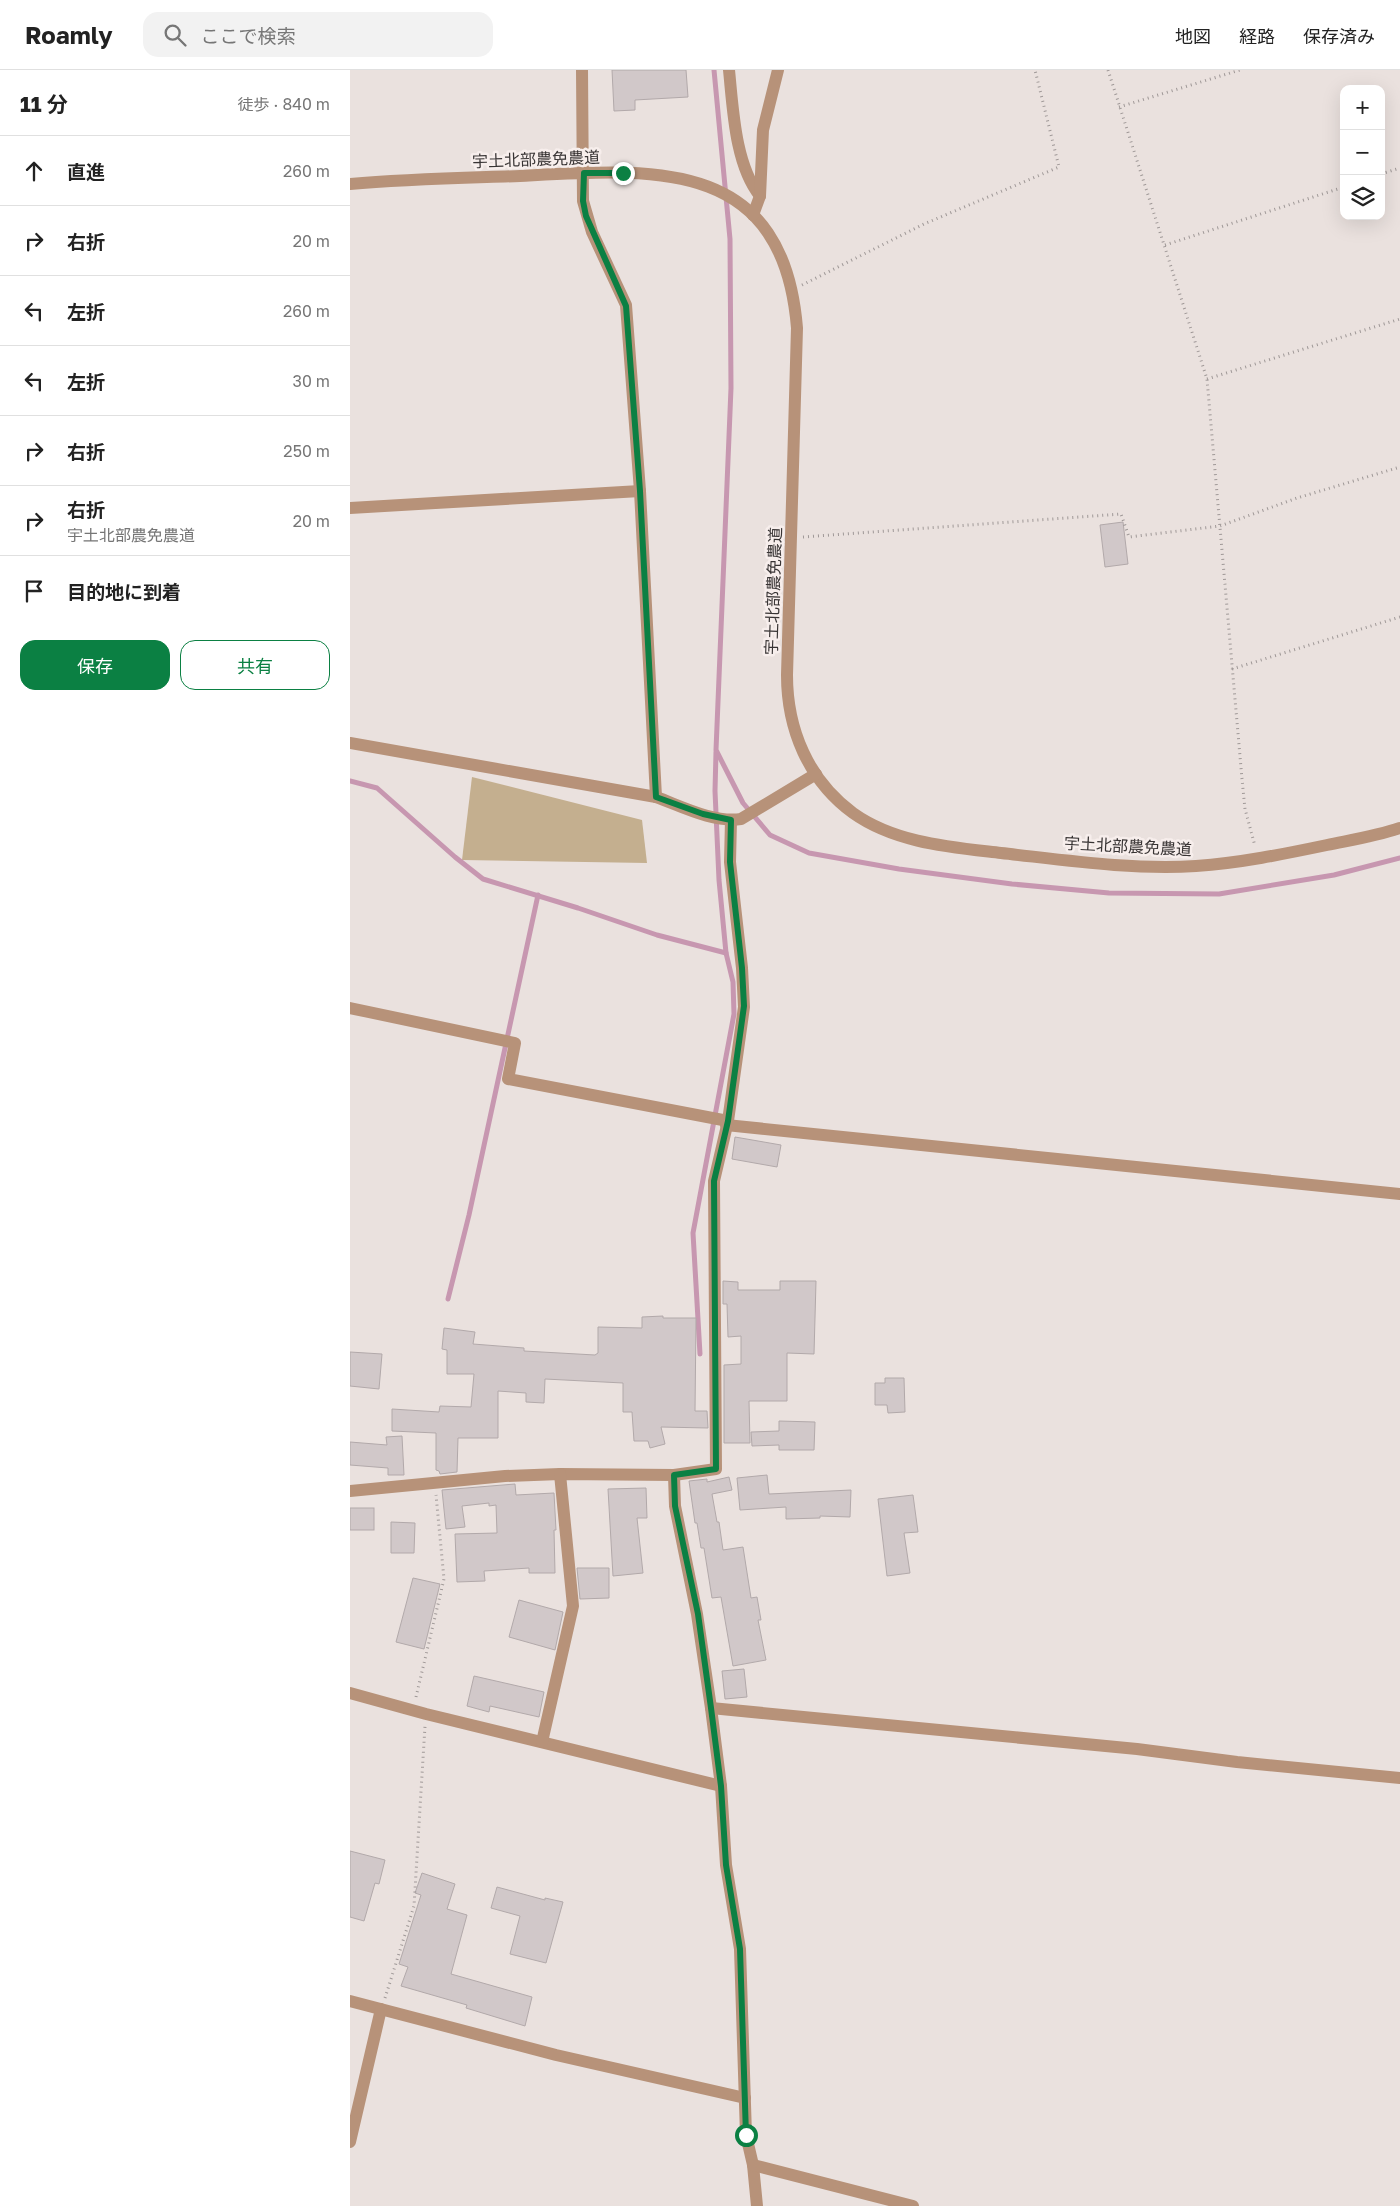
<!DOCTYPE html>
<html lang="ja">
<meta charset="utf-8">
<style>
body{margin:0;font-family:"Golos Text","Noto Sans JP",sans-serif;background:#f2f2f2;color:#222}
.controls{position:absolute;right:15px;top:15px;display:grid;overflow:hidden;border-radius:10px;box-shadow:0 5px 20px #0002}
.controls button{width:45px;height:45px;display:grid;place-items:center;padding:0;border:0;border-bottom:1px solid #e0e0e0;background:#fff;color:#222;font:25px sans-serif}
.stop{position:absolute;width:15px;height:15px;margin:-11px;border:4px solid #0b8043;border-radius:50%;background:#fff}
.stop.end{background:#0b8043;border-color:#fff;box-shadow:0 1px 5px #0008}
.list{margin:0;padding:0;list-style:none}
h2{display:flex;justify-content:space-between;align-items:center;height:65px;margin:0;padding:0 20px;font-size:21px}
h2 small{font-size:16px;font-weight:400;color:#767676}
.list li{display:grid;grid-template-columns:32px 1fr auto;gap:15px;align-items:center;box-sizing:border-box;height:70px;padding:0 20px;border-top:1px solid #e0e0e0}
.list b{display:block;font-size:19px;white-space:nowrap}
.list p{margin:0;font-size:16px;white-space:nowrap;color:#767676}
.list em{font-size:16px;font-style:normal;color:#767676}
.actions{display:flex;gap:10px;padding:15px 20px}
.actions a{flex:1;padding:11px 0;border:1px solid #0b8043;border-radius:15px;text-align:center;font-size:18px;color:#0b8043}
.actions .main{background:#0b8043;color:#fff}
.icon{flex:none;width:28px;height:28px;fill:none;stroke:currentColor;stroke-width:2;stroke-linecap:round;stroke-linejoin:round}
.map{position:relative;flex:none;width:1050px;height:2136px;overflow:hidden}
header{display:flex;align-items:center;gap:30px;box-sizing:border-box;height:70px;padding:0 25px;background:#fff;border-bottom:1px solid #e0e0e0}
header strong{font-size:24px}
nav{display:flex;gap:28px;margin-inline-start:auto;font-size:18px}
.search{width:350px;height:45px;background:#f2f2f2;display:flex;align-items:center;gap:12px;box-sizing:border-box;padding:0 18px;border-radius:15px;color:#767676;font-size:19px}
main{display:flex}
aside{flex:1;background:#fff}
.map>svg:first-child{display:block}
</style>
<header>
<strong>Roamly</strong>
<div class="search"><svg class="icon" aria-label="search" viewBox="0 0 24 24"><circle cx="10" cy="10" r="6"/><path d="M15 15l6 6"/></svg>ここで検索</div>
<nav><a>地図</a><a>経路</a><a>保存済み</a></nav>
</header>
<main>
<aside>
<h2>11 分<small>徒歩 · 840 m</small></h2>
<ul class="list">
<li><svg class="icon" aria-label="ahead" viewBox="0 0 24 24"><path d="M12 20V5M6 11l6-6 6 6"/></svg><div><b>直進</b></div><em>260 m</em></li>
<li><svg class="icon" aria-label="right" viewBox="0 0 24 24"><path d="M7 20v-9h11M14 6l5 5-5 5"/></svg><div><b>右折</b></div><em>20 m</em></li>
<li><svg class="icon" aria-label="left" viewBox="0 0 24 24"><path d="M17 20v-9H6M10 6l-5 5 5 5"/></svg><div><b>左折</b></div><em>260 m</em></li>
<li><svg class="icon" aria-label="left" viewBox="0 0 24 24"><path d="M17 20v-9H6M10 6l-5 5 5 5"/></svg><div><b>左折</b></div><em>30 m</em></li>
<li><svg class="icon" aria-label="right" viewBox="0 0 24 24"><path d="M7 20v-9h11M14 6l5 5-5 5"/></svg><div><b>右折</b></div><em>250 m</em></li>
<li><svg class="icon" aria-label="right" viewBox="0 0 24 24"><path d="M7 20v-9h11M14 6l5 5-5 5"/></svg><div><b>右折</b><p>宇土北部農免農道</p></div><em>20 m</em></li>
<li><svg class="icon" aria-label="arrive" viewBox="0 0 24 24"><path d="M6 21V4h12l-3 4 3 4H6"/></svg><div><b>目的地に到着</b></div></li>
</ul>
<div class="actions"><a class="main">保存</a><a>共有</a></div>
</aside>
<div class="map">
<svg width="1050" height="2136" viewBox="0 0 1050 2136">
<rect width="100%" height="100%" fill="#eae1de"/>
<polygon fill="#c4af8f" points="122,707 292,750 297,793 112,790"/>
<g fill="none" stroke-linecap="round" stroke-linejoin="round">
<g stroke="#c797b0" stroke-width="5">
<polyline points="364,0 380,169 381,318 366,680 393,733 420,765 459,783 549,799 662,814 759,823 869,824 984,805 1050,788"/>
<polyline points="0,711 27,718 105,787 133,809 228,838 307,865 376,883"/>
<polyline points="98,1229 119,1145 188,825"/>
<polyline points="350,1284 343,1163 384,944 383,912 376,883 369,810 365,721 366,682"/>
</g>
</g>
<g fill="#d1c8c9" stroke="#b2a9aa">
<polygon points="262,0 336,0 338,27 285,30 285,40 264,41"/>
<polygon points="773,452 778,494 755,497 750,455"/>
<polygon points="385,1067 431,1075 427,1097 382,1089"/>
<polygon points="373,1211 388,1212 388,1220 430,1220 430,1211 466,1211 464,1284 437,1283 437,1331 399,1331 400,1373 374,1373 374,1295 391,1294 391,1266 378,1267 377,1234 373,1234"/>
<polygon points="313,1246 313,1248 346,1248 345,1341 357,1341 358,1358 311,1357 315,1374 300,1378 298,1371 284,1371 282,1342 273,1342 273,1313 195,1309 194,1333 176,1332 176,1323 148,1321 148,1368 108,1368 107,1402 90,1404 89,1401 86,1400 86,1363 42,1361 42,1339 89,1342 90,1336 121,1337 124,1304 97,1304 97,1280 92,1279 94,1258 125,1262 123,1274 174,1278 174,1281 245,1285 248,1283 248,1257 292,1258 292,1247"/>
<polygon points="0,1282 32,1284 29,1319 0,1316"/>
<polygon points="535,1308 554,1308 555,1342 538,1343 537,1335 525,1335 525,1313 535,1313"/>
<polygon points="429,1351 465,1352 464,1380 429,1380 429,1375 402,1376 401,1362 429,1361"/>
<polygon points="52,1366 54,1405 38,1405 38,1398 0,1395 0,1372 37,1375 36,1367"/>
<polygon points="417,1405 419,1424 501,1420 500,1447 470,1446 470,1448 436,1449 436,1437 390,1440 387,1408"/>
<polygon points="379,1407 382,1420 362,1424 367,1452 369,1452 373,1480 393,1477 401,1528 407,1527 411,1550 408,1550 416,1590 383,1596 371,1527 362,1528 354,1478 351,1478 347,1453 345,1453 339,1411 357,1409 357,1412"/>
<polygon points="165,1414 166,1425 204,1423 206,1460 204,1460 205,1503 179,1503 179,1498 134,1501 135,1511 107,1512 105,1464 147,1463 146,1435 139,1436 139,1433 112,1436 115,1457 96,1459 92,1420"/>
<polygon points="296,1418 297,1448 287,1448 293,1503 263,1506 258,1419"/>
<polygon points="563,1425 568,1462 554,1463 560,1503 537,1506 528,1429"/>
<rect x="0" y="1438" width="24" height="22"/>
<polygon points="41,1452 65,1453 64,1483 41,1483"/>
<polygon points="227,1498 259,1498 259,1528 230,1529"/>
<polygon points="63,1508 90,1514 74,1579 46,1572"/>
<polygon points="169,1530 213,1542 205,1580 159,1567"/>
<polygon points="394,1599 397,1627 375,1629 372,1601"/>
<polygon points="124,1606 194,1622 189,1647 140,1636 139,1642 117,1636"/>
<polygon points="0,1781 35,1790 29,1814 25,1813 14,1851 0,1847"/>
<polygon points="72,1803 105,1814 97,1839 117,1845 101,1904 182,1927 175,1956 116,1938 117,1935 51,1916 58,1897 49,1894 71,1825 65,1823"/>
<polygon points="147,1817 195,1830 195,1828 213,1832 196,1893 160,1884 170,1846 141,1838"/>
</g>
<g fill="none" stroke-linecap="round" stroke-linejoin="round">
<g stroke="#9f9897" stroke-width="3" stroke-dasharray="1 4" stroke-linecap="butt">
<polyline points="758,0 857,309 892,709 895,739 905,776"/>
<polyline points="769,37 890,0"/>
<polyline points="1031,104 1050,98"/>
<polyline points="815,175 994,117"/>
<polyline points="452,215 574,154 709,97 685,0"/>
<polyline points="857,309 1050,249"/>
<polyline points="453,467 771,444 779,467 870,456 947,428 1050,397"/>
<polyline points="882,599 1050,547"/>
<polyline points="66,1627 94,1509 86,1425"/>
<polyline points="35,1928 64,1836 75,1656"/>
</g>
<g stroke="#b79279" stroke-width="12">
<polyline points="232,0 233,131 242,162 276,235 290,421 306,727"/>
<path d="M379,0C383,39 385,95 410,126"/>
<path d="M0,114C57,109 113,108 170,106C303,99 433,86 447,258L437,605C437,659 458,710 503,743C545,773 600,777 651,783C715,790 781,800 846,796C890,793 934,784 977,775C1001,770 1027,766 1050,758"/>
<polyline points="403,145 410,126 413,60 428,0"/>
<polyline points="0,438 290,421"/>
<path d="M0,673L306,727C331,736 363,753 391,749L466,704"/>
<polyline points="0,938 165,973 158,1009 378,1051"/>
<polyline points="376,1055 1050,1124"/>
<polyline points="324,1405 325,1436 347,1544 361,1638 371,1716 376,1795 390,1879 396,2065 403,2095 407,2136"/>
<polyline points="0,1421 155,1406 210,1404 324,1405 366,1399 364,1111 378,1051 394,937 392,898 380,792 381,750"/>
<polyline points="0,1623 76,1644 371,1716"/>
<polyline points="361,1638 787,1679 887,1692 1050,1708"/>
<polyline points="192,1672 223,1536 210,1404"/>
<polyline points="0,1931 206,1985 395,2028"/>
<polyline points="0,2072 31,1939"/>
<polyline points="403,2095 563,2136"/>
</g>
</g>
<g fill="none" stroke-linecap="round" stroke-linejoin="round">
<polyline stroke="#0b8043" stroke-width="6" points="273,103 234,103 233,131 236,146 276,236 290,421 306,727 353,744 381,750 380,792 392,898 394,936 378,1051 364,1111 366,1399 324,1405 325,1436 348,1544 361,1638 371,1716 376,1795 390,1879 396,2065"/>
</g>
<g text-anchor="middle" stroke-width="5" stroke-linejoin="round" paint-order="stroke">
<g font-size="16" fill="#383434" stroke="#f7eeec">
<text transform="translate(186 89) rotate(-2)" y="6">宇土北部農免農道</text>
<text transform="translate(423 521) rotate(-88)" y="6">宇土北部農免農道</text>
<text transform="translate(778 776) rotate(3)" y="6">宇土北部農免農道</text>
</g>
</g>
</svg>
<div class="controls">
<button>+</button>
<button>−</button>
<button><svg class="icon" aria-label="layers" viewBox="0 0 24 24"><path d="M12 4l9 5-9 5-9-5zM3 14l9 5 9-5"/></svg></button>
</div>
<div class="stop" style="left:396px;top:2065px"></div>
<div class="stop end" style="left:273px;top:103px"></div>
</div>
</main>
